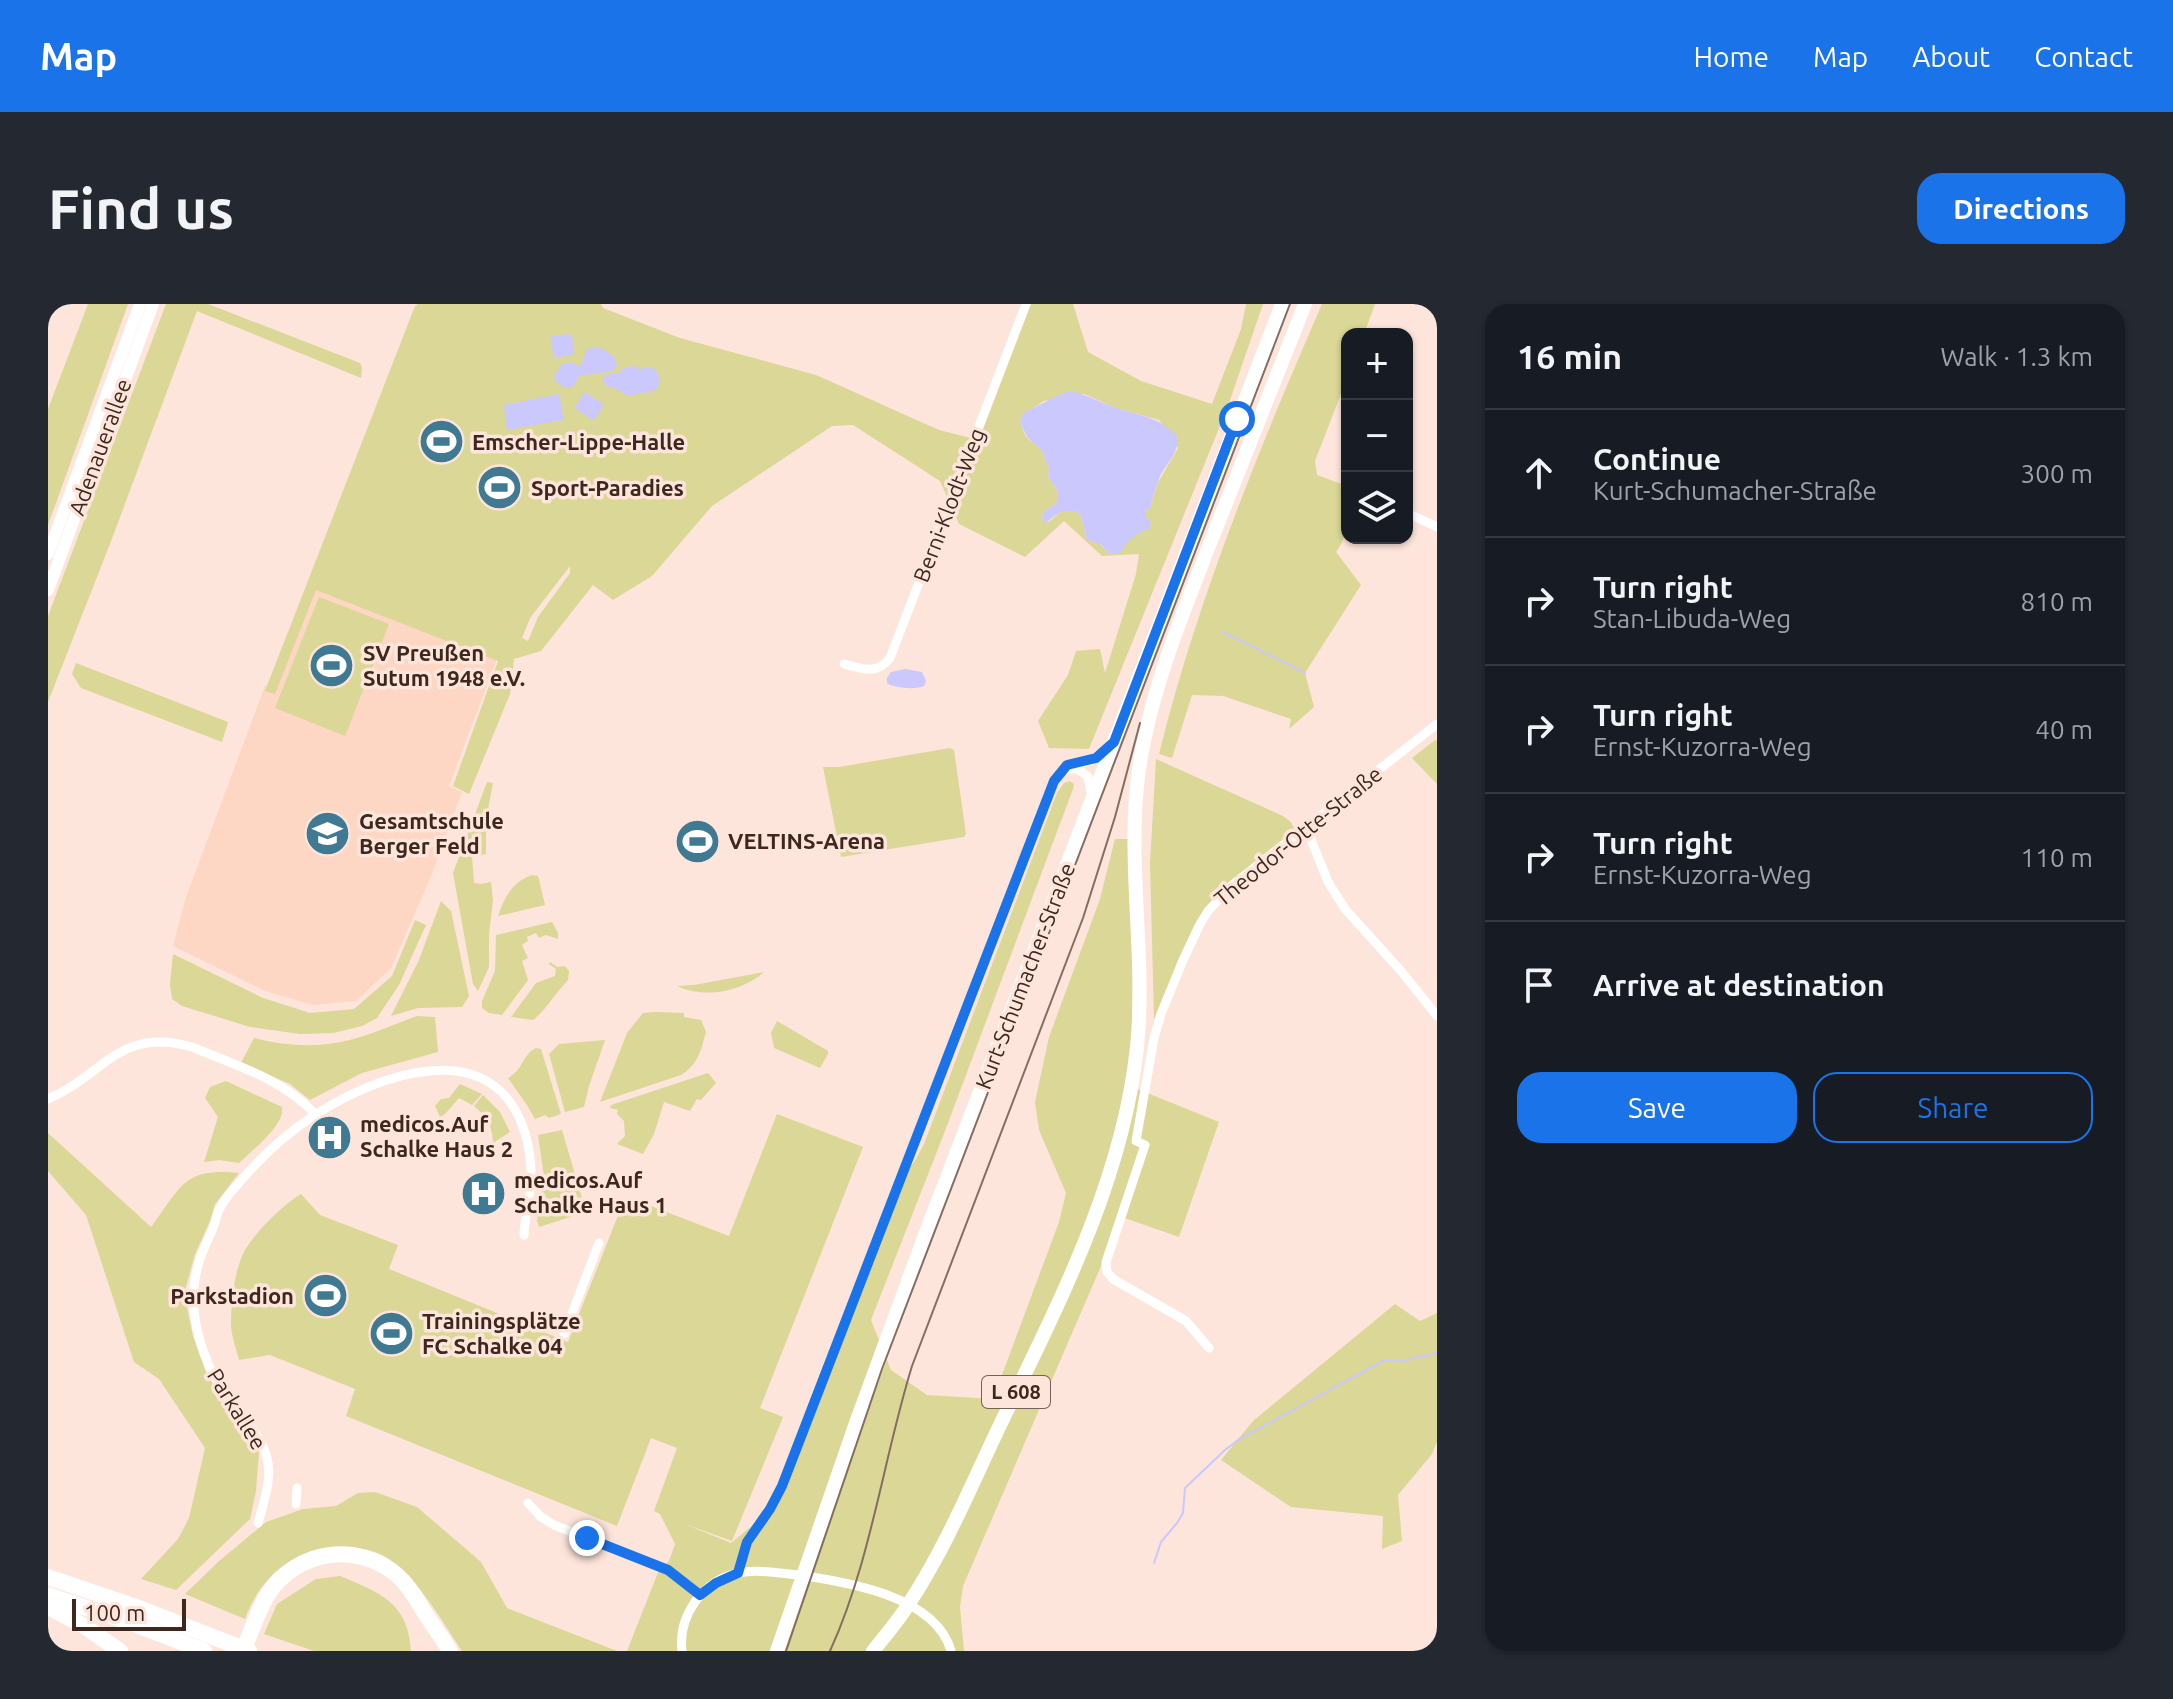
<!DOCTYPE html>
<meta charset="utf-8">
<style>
body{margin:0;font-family:Ubuntu,sans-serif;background:#242831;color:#f1f3f6}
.controls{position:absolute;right:24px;top:24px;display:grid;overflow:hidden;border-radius:16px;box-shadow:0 2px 6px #0004}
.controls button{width:72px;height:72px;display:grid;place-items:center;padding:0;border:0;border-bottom:2px solid #363941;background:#171b24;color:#f1f3f6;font:40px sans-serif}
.scale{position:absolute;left:24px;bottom:20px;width:114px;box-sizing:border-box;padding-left:8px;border:4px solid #3e281e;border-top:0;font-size:22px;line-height:28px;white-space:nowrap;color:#3e281e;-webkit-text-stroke:6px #fde5db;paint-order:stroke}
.stop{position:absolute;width:24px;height:24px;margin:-18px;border:6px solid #1a73e8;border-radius:50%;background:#fff}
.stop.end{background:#1a73e8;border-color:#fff;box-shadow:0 2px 8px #0008}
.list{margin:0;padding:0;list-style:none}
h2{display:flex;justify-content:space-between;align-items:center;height:104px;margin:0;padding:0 32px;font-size:34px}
h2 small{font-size:26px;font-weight:400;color:#9ea1a6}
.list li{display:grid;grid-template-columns:52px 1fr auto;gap:24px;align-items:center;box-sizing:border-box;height:128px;padding:0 32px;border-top:2px solid #363941}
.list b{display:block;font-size:30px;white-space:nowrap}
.list p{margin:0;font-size:26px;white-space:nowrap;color:#9ea1a6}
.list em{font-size:26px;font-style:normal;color:#9ea1a6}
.actions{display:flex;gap:16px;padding:24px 32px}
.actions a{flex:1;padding:18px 0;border:2px solid #1a73e8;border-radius:24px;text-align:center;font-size:28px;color:#1a73e8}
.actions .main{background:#1a73e8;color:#fff}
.icon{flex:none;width:44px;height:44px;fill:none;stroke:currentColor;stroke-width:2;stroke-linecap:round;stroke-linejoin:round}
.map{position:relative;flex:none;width:1389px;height:1347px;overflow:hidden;border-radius:24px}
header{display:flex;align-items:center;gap:48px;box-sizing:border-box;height:112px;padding:0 40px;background:#1a73e8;color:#fff}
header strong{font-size:38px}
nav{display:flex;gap:44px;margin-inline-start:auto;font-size:28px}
.intro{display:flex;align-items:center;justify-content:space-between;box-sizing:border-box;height:192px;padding:0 48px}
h1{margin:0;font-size:56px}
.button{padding:20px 36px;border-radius:24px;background:#1a73e8;color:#fff;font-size:28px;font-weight:700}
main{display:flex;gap:48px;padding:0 48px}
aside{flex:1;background:#171b24;border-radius:24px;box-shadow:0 2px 6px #0004}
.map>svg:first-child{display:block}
</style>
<header>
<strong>Map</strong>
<nav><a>Home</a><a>Map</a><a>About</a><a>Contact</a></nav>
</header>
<div class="intro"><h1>Find us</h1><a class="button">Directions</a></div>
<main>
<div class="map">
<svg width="1389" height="1347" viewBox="0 0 1389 1347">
<rect width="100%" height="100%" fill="#fde5db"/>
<polygon fill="#fdd6c4" points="267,281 450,352 401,482 414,488 383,572 343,664 308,697 265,701 217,687 125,642 138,593 217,382 226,384"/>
<g fill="#dad797" fill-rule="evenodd">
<polygon points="40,0 80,0 0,221 0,105"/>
<polygon points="118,0 160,0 312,59 314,63 313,74 149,7 65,232 0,398 0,312"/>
<path d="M370,0H553L555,4L632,34L768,71L891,126L931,136L983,0H1025L1040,48L1093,77L1164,100L1193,25L1198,0H1215L1180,102L1041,445L1001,444L990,417L1020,371L1028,347L1052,345L1057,369L1088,270L1091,250L1054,252L1016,217L977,253L911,220L892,177L805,121L784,122L664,202L604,272L565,296L545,281L493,347L466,355L462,390L421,490L405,482L450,357L268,286L227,390L217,387L367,2ZM1036,90L1068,104L1111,116L1130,144L1109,180L1102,204L1097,207C1098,228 1077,238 1061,249L1052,240L1039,236L1033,212L1027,207L1012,208L1002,217L996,219L994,212L997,207L1010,198V187L1000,173L1001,165L994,146L978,133L972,118L975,110L996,97ZM522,262V269L490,313L480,337L474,334L482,314Z"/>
<path d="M1274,0H1327L1316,30H1299V74L1267,157L1269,171L1299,182C1299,204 1302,231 1288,248L1313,281L1257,369L1266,403L1241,425L1243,415L1175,392L1144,391L1124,454L1111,450C1149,296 1211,145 1274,0Z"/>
<polygon points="271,293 341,320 297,432 227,404"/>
<polygon points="28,359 180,418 174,438 33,384 24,370"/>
<polygon points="1387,436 1389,437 1389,480 1364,454"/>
<polygon points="902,444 906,446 918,530 916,533 793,553 775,463 791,463"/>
<polygon points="1108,455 1235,512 1243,518 1246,524 1244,530 1181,581 1133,655 1106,715 1102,559"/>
<path d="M1022,477L1026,480L1025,485L897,827L823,1016L843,1066L879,1091L945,1095L1011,918L1018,889L991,826L987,798L1001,733L1052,595L1067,535H1081L1085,621L1084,737L1077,780L1171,818L1131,933L1071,912L1053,962L915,1282L912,1303L916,1347H579L611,1266L621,1257L627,1240L612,1210L606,1207L629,1144L603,1134L569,1222L298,1112L307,1085L222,1051L191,1056C188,1044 183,1031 183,1020C183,999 186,972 194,952C203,932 234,901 253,890L272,911L350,941L341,965L520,1038L573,904L595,899L681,932L729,810L815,843L712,1104L735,1113L684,1237L634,1219L683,1239L711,1216L729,1196L857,870L868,855L876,840L1009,489L1016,479Z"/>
<polygon points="439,478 445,479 438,516 438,550 424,553 426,579 433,580 443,578 445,596 441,631 441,663 430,687 425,680 405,569"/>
<path d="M484,571L490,572L497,601L450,612C456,594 464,578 484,571Z"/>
<polygon points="393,597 403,607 421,692 414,703 370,704 343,712 371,656"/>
<polygon points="367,616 378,621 351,681 329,714 314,722 285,729 252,730 202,723 134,702 124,695 122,680 125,650 215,694 262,709 306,705 344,672"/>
<polygon points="504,618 510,629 510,635 498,631 491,634 488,629 479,633 480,637 474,641 480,654 474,657 480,676 454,711 441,709 434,704 434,697 447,667 448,631"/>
<path d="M502,658L509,663L517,662L521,667L520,676C508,688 499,705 485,716L463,713L488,679L507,672L508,665L501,660Z"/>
<path d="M716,668C693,688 657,695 629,682L646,681Z"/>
<path d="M608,708L636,709V713L653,716L658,728C653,746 650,761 633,771L552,798L579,729L595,709Z"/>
<path d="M369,712L387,713L390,748L314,769L262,796L242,780L193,759L206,734C229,740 256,743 280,740C310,737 341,722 369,712Z"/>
<polygon points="729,717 780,747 780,750 772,764 726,744 723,729"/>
<polygon points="557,736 541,782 536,803 517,808 501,750 511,740"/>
<path d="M488,744L493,745L513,810L501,814L497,811L487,815L479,801L460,774C476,765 474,751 488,744Z"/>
<polygon points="660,769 668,779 653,796 649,795 642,807 616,798 606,830 595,850 569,840 577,832 576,817 569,810 570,806 562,804 563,801"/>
<path d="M178,777L234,803C237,822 204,846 191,859L171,856L156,858L170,813L157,794L162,783Z"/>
<polygon points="412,780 434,790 424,801 411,794 397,810 392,813 387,802 393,795 401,794"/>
<path d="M435,791L452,808L462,828L445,839C445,823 438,812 426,802Z"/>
<polygon points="514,826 538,908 491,923 489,917 496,873 490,831"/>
<path d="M0,829L103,923C133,884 134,863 191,869L167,900L162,917L147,950L136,990L145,1032L157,1066L174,1096L195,1120L211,1147L208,1187L202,1215L128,1286L93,1275L130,1235L141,1214L157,1144L111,1075L86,1058L38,911L0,867Z"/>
<polygon points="1347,1000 1372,1017 1389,1009 1389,1138 1384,1150 1350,1191 1354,1237 1334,1245 1335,1212 1243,1203 1173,1156 1205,1117"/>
<path d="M327,1188L369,1203L433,1258L459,1304L569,1347H414C392,1314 373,1279 341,1255C330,1247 314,1244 300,1243C251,1240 213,1270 197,1315L137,1290L170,1258L218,1218L255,1205L288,1202L310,1189Z"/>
<path d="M292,1272C332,1289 360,1298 363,1347H266L216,1330L229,1300L268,1275Z"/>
</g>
<g fill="#cac8fd">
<polygon points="520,30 524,33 526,46 524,51 506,54 502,33"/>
<polygon points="551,43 567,53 569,62 564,67 531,72 525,83 517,84 507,77 506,72 514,60 523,58 529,62 533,61 539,45"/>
<polygon points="586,62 591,65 603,63 609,67 612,79 608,86 580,92 567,84 563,84 556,80 556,71 571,69 575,64"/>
<path d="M1023,87C1039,91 1052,98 1066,103C1093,113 1109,111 1130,133C1130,149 1121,157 1113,170C1108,181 1105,193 1102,204L1097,207L1098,214L1103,218L1101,225C1087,230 1080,236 1072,249H1061L1052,240L1039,236L1033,212L1027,207L1012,208L996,220L994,212L997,207L1010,198V187L1000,173L1001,165L994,147L979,133L972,118L975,109L1013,90Z"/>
<polygon points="536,88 554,99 555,102 547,115 543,115 527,104"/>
<polygon points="511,90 516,116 459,126 456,101"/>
<path d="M857,365L874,368L878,377L876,382C868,386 846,384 839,379V374L843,368Z"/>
</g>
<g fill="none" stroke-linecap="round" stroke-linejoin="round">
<g stroke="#cac8fd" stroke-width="2">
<polyline points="1175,328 1257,369"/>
<polyline points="1106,1259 1113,1238 1129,1219 1135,1209 1137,1184 1177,1146 1190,1136 1335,1057 1354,1057 1389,1049"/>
</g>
<g stroke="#fff" stroke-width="9">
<polyline points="1359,209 1389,223"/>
<path d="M796,360C814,365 829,371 842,354L978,0"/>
<polyline points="1019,465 1030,465 1040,473 1044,494"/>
<polyline points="1258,523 1280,578 1297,605 1353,667 1389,712"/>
<path d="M0,795C55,772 71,722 144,743C187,761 235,775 267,810"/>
<polyline points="516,1030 551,939"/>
<polyline points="1161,1044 1138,1017 1065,975 1059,968 1058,958 1097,841 1088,837 1106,734 1113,710 1135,656 1152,620 1160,607 1183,582 1389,420"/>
<polyline points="480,1199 493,1213 506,1221 620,1266 652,1291"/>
<polyline points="248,1200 249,1184"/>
<path d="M210,1219C215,1201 223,1178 220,1159C216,1133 194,1113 179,1093C152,1054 136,1001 152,955C156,943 162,933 166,921C168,916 169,909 172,904C178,892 189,881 198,871C218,848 242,827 267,811C329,770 446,728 477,829C483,850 485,873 481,895C479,908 476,918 476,931"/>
<polyline points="690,1269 699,1238 722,1205 734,1182 1006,477 1019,461 1042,457 1061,443"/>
<path d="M634,1347C630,1312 654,1277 690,1269C709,1265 731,1269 751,1271C799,1278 888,1292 903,1347"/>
</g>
<g stroke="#fff" stroke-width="12">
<polyline points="0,250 92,0"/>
<polyline points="0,286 105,0"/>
</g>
<g stroke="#fff" stroke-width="14">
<polyline points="729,1347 809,1116 877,931 1234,0"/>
<path d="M825,1347C837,1332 850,1317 860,1301C897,1245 923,1182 952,1121C1010,1001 1075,877 1089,743C1099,645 1075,545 1094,447C1107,376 1135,309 1161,242C1193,161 1225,81 1257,0"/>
</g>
<g stroke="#fff" stroke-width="16">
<polyline points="0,1273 88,1303 201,1347"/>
<polyline points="0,1291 89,1321 156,1347"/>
<polyline points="0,1303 36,1322 72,1347"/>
<path d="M195,1347C203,1328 209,1308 220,1290C249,1246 309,1237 349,1271C362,1282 369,1297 378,1311C386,1323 395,1335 402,1347"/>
</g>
<g stroke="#846d63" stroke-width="2">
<polyline points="738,1347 834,1065 1242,0"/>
<path d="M782,1347C823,1257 835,1156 864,1062L1035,614L1067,513L1092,419"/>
</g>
</g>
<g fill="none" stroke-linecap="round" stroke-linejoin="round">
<polyline stroke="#1a73e8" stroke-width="10" points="539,1234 620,1266 652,1291 668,1279 690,1269 699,1238 722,1205 734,1182 1006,477 1019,461 1048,454 1066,438 1189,115"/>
</g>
<defs>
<symbol id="stadium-disc" viewBox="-11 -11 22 22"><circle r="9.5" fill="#3f7a92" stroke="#fde5db"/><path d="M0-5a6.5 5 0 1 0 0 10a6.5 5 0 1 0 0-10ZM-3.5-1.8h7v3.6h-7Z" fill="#fff"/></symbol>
<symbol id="school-disc" viewBox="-11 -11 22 22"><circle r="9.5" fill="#3f7a92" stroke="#fde5db"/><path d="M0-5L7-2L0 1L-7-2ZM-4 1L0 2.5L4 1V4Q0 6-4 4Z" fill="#fff"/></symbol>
<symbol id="hospital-disc" viewBox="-11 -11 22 22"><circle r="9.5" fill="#3f7a92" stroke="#fde5db"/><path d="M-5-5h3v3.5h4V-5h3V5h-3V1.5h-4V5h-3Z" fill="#fff"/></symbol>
</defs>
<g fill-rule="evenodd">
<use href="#stadium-disc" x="368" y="112" width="51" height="51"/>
<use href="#stadium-disc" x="426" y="158" width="51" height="51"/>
<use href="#stadium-disc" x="258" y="336" width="51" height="51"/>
<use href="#school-disc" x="254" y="504" width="51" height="51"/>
<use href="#stadium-disc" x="624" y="512" width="51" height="51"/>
<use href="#hospital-disc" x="256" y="808" width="51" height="51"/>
<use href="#hospital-disc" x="410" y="864" width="51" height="51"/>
<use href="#stadium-disc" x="252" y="966" width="51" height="51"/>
<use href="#stadium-disc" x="318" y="1004" width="51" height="51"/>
</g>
<g text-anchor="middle" stroke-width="7" stroke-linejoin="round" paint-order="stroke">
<rect fill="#fde5db" stroke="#776157" stroke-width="2" x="934" y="1072" width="68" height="32" rx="6"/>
<g font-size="20" font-weight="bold" fill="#3e281e">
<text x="968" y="1095">L 608</text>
</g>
<g font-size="22" font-weight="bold" fill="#3e281e" stroke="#fde5db" text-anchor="start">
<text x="424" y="146">Emscher-Lippe-Halle</text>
<text x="483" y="192">Sport-Paradies</text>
<text x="315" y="357">SV Preußen<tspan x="315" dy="25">Sutum 1948 e.V.</tspan></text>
<text x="311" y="525">Gesamtschule<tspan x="311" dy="25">Berger Feld</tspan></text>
<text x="680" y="545">VELTINS-Arena</text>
<text x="312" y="828">medicos.Auf<tspan x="312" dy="25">Schalke Haus 2</tspan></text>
<text x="466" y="884">medicos.Auf<tspan x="466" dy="25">Schalke Haus 1</tspan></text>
<text x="246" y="1000" text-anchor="end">Parkstadion</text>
<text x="374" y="1025">Trainingsplätze<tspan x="374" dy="25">FC Schalke 04</tspan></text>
</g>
<g font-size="22" fill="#3e281e" stroke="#fde5db">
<text transform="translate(52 143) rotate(-70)" y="8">Adenauerallee</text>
<text transform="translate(901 201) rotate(-69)" y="8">Berni-Klodt-Weg</text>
<text transform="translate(1250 532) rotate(-39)" y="8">Theodor-Otte-Straße</text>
<text transform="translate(977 672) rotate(-69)" y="8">Kurt-Schumacher-Straße</text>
<text transform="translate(189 1105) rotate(58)" y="8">Parkallee</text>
</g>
</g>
</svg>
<div class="controls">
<button>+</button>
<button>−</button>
<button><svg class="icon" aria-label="layers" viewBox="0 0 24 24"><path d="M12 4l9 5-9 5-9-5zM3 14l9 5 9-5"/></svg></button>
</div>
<div class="scale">100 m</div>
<div class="stop" style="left:1189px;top:115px"></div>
<div class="stop end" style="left:539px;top:1234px"></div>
</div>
<aside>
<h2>16 min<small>Walk · 1.3 km</small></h2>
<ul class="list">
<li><svg class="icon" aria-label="ahead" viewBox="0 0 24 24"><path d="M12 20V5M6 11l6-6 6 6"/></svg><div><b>Continue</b><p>Kurt-Schumacher-Straße</p></div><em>300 m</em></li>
<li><svg class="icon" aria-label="right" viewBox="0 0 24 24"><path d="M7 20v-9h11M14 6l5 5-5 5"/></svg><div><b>Turn right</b><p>Stan-Libuda-Weg</p></div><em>810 m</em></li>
<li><svg class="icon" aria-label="right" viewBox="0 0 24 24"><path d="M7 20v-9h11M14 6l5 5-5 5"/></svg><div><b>Turn right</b><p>Ernst-Kuzorra-Weg</p></div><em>40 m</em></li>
<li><svg class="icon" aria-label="right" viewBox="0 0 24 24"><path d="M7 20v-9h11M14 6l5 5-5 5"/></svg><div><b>Turn right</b><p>Ernst-Kuzorra-Weg</p></div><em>110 m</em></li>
<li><svg class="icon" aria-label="arrive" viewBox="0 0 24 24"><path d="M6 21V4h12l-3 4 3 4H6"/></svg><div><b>Arrive at destination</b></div></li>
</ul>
<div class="actions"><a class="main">Save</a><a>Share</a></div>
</aside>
</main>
